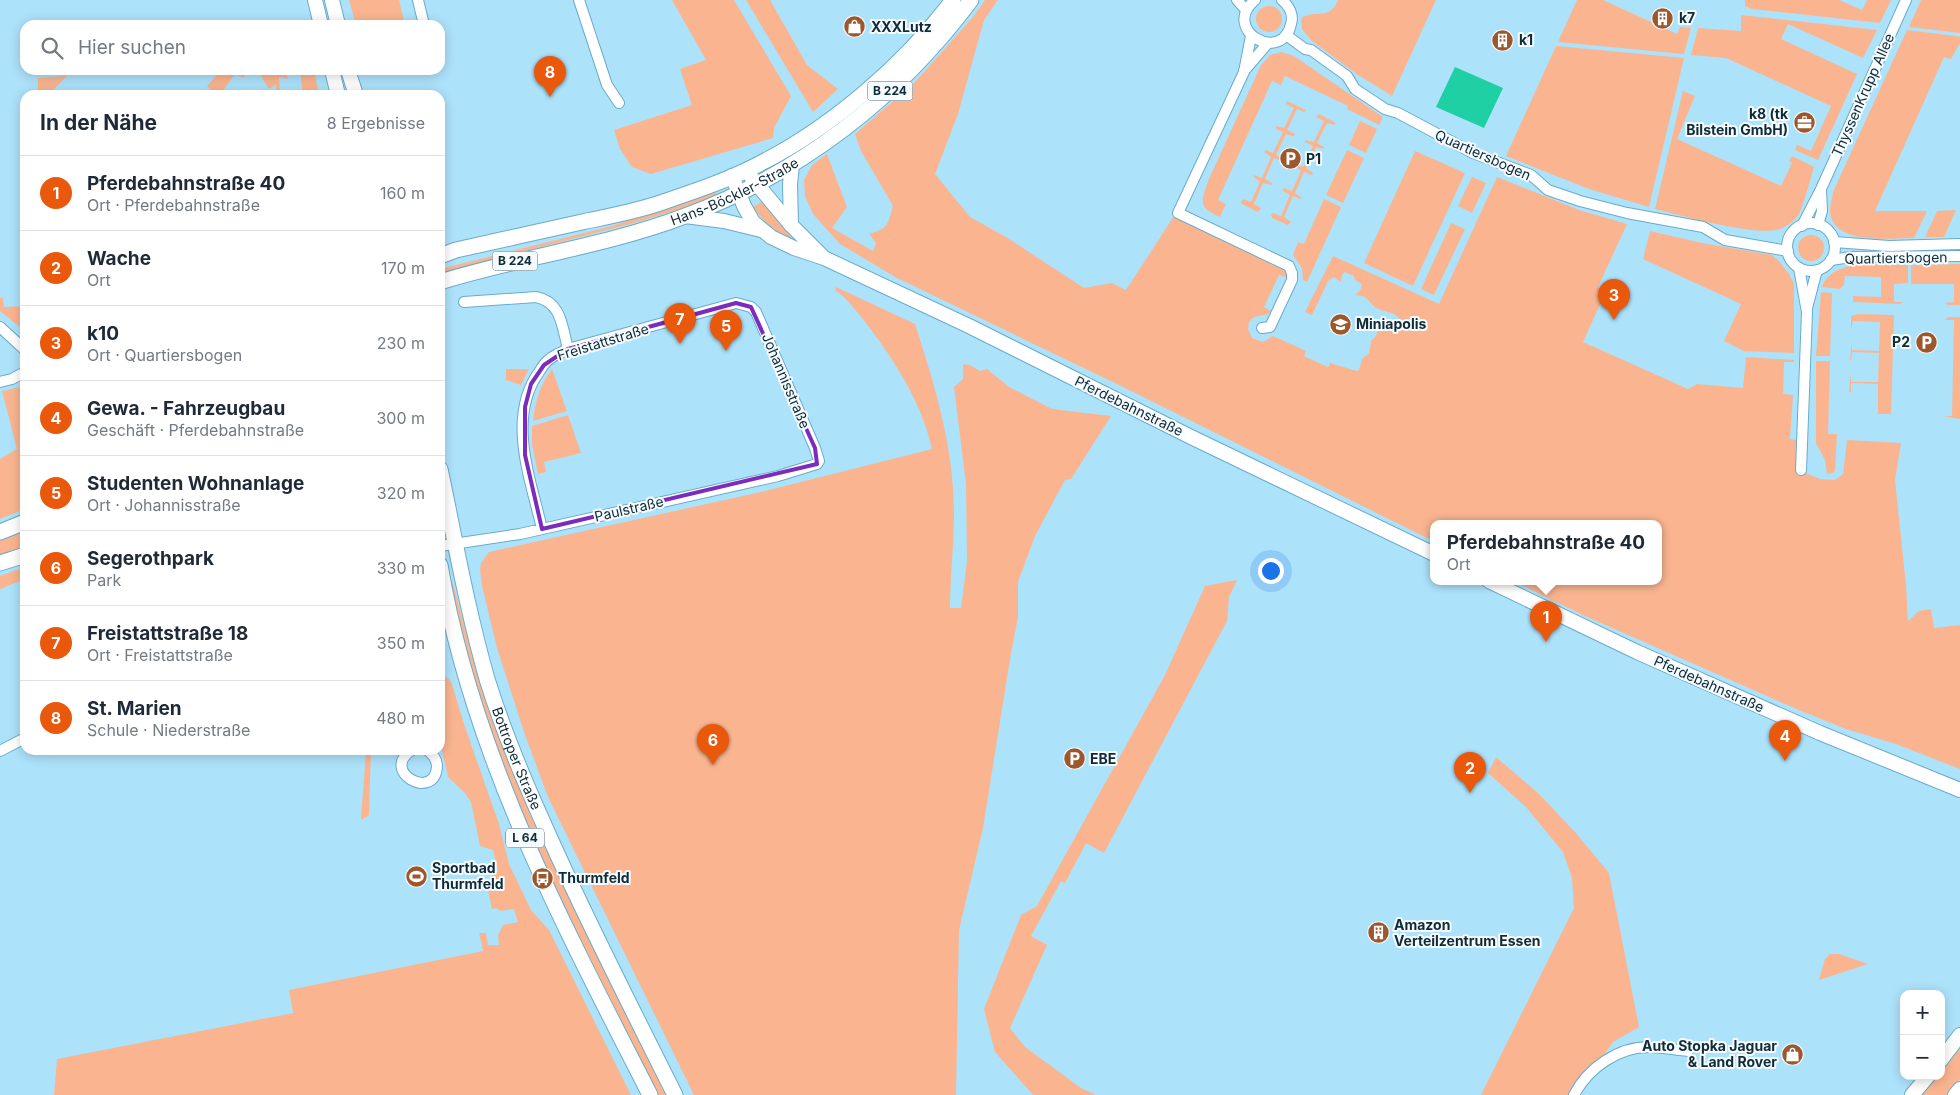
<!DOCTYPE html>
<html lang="de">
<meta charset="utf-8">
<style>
body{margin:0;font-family:Inter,sans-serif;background:#f2f2f3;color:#1f2937}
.controls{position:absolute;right:15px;bottom:15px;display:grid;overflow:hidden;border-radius:10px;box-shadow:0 2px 12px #0003}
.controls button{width:45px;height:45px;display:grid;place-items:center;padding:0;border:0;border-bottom:1px solid #e0e1e3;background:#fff;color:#1f2937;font:25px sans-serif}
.you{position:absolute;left:1270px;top:570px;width:18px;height:18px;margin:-12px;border:4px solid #fff;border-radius:50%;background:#1a73e8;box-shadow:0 0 0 8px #1a73e833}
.badge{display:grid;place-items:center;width:32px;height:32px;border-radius:50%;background:#ea580c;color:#fff;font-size:16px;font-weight:700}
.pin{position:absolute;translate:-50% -41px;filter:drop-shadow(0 1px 2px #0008)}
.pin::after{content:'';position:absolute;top:26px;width:18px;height:15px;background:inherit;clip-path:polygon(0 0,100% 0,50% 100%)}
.popup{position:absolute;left:1430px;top:520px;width:232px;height:65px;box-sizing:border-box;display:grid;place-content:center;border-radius:10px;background:#fff;filter:drop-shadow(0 1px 4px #0005);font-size:16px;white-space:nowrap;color:#747a83}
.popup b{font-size:19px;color:#1f2937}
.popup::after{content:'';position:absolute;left:50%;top:100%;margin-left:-10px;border:10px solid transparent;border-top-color:#fff}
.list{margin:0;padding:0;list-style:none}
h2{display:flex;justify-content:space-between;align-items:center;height:65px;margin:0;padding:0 20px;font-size:21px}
h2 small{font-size:16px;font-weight:400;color:#747a83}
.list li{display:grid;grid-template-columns:32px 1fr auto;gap:15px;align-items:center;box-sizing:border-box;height:75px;padding:0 20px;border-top:1px solid #e0e1e3}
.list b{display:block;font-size:19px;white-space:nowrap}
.list p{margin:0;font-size:16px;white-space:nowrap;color:#747a83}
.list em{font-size:16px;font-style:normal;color:#747a83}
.icon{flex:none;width:28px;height:28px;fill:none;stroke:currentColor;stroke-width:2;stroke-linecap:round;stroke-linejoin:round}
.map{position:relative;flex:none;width:1960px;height:1095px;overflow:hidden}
.search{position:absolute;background:#fff;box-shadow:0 2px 12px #0003;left:20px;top:20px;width:425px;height:55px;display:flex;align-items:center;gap:12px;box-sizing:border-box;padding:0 18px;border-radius:15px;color:#747a83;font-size:19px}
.panel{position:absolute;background:#fff;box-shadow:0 2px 12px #0003;left:20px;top:90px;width:425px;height:665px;border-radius:15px}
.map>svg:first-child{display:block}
</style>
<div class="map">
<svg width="1960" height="1095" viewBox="0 0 1960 1095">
<rect width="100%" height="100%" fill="#ade2fb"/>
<g fill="#fab590">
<polygon points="349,0 399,0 405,25 356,25"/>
<polygon points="672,0 734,0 791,96 774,128 773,138 651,174 632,167 620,149 614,130 692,105 680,69 706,60"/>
<polygon points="746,0 770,0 807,65 838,89 813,112"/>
<path d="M985,0H998L984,20L958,114L935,174L970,217L1006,237L1084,288L1112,283L1126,290L1174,216L1286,269L1287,278L1279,275L1264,307L1271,311C1267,318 1257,312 1249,322L1248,329L1252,338L1263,342L1273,336L1306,351L1304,356L1328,367L1330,363L1357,371L1359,370L1362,359L1369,353L1371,341L1376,336L1378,330L1396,324L1400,320C1394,310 1383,313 1375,307C1365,299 1371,297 1355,295L1360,291L1362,284L1355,280L1354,276L1345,272L1342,275L1341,282L1334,277L1328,281L1312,315L1305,312L1333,256L1439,304L1497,177L1579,210L1627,224L1598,287L1606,291L1583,342L1688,389L1697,384L1743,388L1746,357L1794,360V362H1784L1783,394L1793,395L1790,439L1800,441V471L1820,479L1835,480L1843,474L1847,440L1901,443L1895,480L1906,585L1908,621L1919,611L1931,609L1934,628L1960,625V769L1896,744L1846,729L1801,711L1585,616L1513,581H1658V523H1434L1433,541L1121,386L897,278L840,244L813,214L805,196L804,180L812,165L827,154L847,207L832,228L873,251L876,243L869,234C888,229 888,224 893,206L861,151L855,134L915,82L973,17Z"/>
<path d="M1338,0H1436L1392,96L1358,75L1312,41L1302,29L1301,18C1316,9 1329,21 1338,0Z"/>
<polygon points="1577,0 1603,0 1677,34 1680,27 1691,28 1684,54 1558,42"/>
<polygon points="1745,0 1839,0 1862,10 1867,0 1891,0 1880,23 1752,9 1745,6"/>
<polygon points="1921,0 1960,0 1960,33 1909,27"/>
<circle cx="1269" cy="19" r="13"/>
<polygon points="1741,15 1877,30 1863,58 1788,24 1781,39 1857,74 1818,160 1795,150 1797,145 1811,151 1831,106 1726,58 1691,55 1698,28 1741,31"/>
<path d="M1907,30L1956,36L1960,37V43L1951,59L1944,57L1875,211H1927L1914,238C1891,238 1832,246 1830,211C1830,205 1832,198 1833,192Z"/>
<polygon points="1556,46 1684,58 1649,207 1589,189 1506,156"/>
<path d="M1281,52L1294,56L1383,117L1379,125L1347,109L1348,106L1285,76L1281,85L1272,81L1218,200L1226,204L1220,217C1197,207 1201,201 1209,179L1261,65L1270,55Z"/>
<polygon points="216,70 248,70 243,78 235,74 224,89 232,94 231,95 217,95 207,86 219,73"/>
<polygon points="263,70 285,70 288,79 279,77 280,95 277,95 276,84 269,89 261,76"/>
<polygon points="300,70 314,70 319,95 303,95"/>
<polygon points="67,76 53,90 38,92 38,78"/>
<path d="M1683,91L1695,96L1677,139L1781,186L1792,163L1789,161L1792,156L1814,167C1812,174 1802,210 1799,214C1794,221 1785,228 1777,230C1750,235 1683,216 1655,209Z"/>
<polygon points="1287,101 1306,110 1304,112 1297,109 1287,130 1295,134 1295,135 1293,136 1286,134 1276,155 1284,159 1282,161 1274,158 1265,179 1272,183 1272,185 1263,183 1254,204 1261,208 1258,212 1242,204 1241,202 1243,199 1251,202 1260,182 1253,176 1254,175 1262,178 1271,157 1264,152 1266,150 1273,153 1283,132 1276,129 1276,126 1284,128 1294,108 1286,104"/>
<polygon points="1319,114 1336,123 1334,125 1327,123 1317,143 1324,147 1324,149 1316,147 1306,168 1313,173 1312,175 1304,172 1295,193 1302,198 1300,199 1293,196 1284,217 1291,222 1288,225 1272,218 1271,215 1273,213 1281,216 1290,195 1282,190 1284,188 1292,191 1301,171 1294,165 1296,164 1303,167 1313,146 1305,142 1305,140 1314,142 1324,121 1316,117"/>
<polygon points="1360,121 1377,129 1366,153 1349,145"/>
<polygon points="1347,150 1364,158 1343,203 1326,195"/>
<polygon points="1415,151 1465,173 1413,286 1364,263"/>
<polygon points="1472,177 1486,183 1472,213 1458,206"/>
<polygon points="715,191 717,195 680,209 634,223 440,273 440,269 612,226"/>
<polygon points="1324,199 1341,207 1307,282 1303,280 1302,268 1293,255 1298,242 1304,244"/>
<path d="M763,201L779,223L796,243C778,233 765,224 753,207Z"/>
<polygon points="1956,210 1944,237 1925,237 1937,211"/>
<polygon points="1451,223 1465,229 1434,295 1421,289"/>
<polygon points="1650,231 1702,243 1772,255 1779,261 1789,274 1794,284 1794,353 1744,351 1724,341 1741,304 1643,259"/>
<circle cx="1811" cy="248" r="13"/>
<polygon points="1960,264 1960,305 1948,305 1945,303 1954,302 1954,284 1911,284 1911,265"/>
<path d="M1908,265V283L1894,284V302H1903L1900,304L1853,302V296L1881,297V277L1845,276L1844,285L1840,289L1822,287C1833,257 1882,265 1908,265Z"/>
<path d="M836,287L915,324C935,386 954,448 954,513C954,545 950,577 950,608H961L967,561L966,484L954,387L963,379V364L970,365L980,371L987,369L1009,387L1052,409L1111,416L1071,479L1065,480L1035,536L1018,582V617L1011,653L983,828L959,930L956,1095H694L548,797L524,732L497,648L482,586L480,570L481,563L489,552L761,492L932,449C922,403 895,361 866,323C856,311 848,299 835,290Z"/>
<polygon points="1821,292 1832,293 1830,356 1816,356"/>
<polygon points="0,298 3,298 4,307 25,306 25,331 0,311"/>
<polygon points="1858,314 1894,315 1891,414 1878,414 1878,384 1851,383 1851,393 1849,391 1851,373 1851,382 1878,382 1879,353 1852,352 1851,361 1850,360 1852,341 1852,350 1879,351 1880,322 1853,321 1851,330 1851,316"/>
<polygon points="1948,317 1960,317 1960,419 1943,416 1952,416 1954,320 1945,320"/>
<polygon points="1816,361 1830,361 1828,434 1837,434 1835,470 1833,473 1827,474 1825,460 1816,443"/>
<polygon points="506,369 529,369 521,385 506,380"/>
<path d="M552,369L567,411L533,421C535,402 540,384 552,369Z"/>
<polygon points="25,386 25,509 0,519 0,459 17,449 2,391"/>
<polygon points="568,415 581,453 544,462 546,472 538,474 532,444 532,426"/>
<polygon points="25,529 25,547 0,557 0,540"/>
<polygon points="25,567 25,579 0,589 0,576"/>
<polygon points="1237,580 1229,597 1227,621 1104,853 1086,843 1065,883 1061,881 1031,936 1047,945 1010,1028 1025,1047 1081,1088 1096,1095 1033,1095 995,1052 984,1009 1021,915 1037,906 1165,675 1205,586"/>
<polygon points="453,583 475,667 516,779 535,825 668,1095 658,1095 614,1010 528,829 506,774 471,669 449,584"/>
<polygon points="443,675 448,678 452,684 464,724 499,824 509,864 531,910 549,930 631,1095 54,1095 57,1059 293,1013 289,990 483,951 479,933 486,933 488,945 499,945 498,935 503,925 518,922 514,909 501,911 496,908 492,909 486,881 498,871 493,850 480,846 471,802 465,793 448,777 441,745 445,741 440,736 440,680"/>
<polygon points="356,750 371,750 369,815 363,819 361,819 366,752"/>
<polygon points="1496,757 1538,793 1575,832 1609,873 1639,1027 1613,1042 1599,1062 1571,1095 1481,1095 1574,908 1572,878 1563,852 1526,807 1488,773"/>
<polygon points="1830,954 1839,954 1868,964 1819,980 1825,959"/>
<polygon points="1958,1049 1960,1051 1960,1079 1946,1095 1921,1095 1936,1076 1941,1076 1941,1070"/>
</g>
<polygon fill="#1ed0a3" points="1455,67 1503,88 1484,128 1436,107"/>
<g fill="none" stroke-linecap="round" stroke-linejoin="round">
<defs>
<g id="street">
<polyline points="418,0 424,25"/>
<polyline points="579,0 607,85 619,103"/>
<polyline points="1237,0 1246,10"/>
<path d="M1255,0C1220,30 1282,65 1291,24C1294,15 1289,6 1282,0"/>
<polyline points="1286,35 1305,49 1311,50 1347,76 1355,89 1385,109 1398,113 1473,153 1531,175 1548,190 1580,201 1627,213 1703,227 1725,240 1788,251"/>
<polyline points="1251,36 1244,72 1178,213 1289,266 1292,273 1292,280 1270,327 1262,328"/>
<polyline points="1244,71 1268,43"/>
<circle cx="1811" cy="247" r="24"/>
<polyline points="1818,225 1822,211 1821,190"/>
<polyline points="1802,226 1821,189 1906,0"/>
<polyline points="1834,242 1889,246 1960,244"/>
<polyline points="1831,260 1851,257 1960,256"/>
<polyline points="1799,268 1807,312 1801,470"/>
<path d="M464,302L536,297C562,302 562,327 568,349"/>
<polyline points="1807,308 1817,270"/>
<polyline points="0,327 25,350"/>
<polyline points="0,382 12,379 25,372"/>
<path d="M440,546L520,534L778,476L817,464L819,461L815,448L756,312L751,307L736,303L568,349C563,352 556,354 551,358C546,361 542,367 539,372C506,418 531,480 542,529"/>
<path d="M412,750C379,771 434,802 437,767C437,760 433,754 427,750"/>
<polyline points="0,751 25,738"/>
<path d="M1574,1095C1588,1068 1618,1047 1649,1047C1662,1047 1675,1050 1688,1051"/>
</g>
<g id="secondary">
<polyline points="315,0 321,25"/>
<polyline points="332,0 338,25"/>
<polyline points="332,70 338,95"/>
<polyline points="348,70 356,95"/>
<polyline points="732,176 744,206 753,222 771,237 794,248 824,258 969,326 1191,437 1434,554"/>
<polyline points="751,177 791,225 822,256"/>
<polyline points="685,216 724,221 761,230"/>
<polyline points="791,225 790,184 792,165"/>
<polyline points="1489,581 1637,652 1820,733 1960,790"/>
<polyline points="1941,1060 1960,1035"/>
<polyline points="1912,1095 1928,1076"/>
<polyline points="1955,1095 1960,1089"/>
</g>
<g id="primary">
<path d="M440,256L456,250C498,241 540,231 582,222C610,216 639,211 666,201C698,190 731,179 761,163C832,127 905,64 953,0"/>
<path id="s1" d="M440,282C521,257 606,246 685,216C800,174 898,98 971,0"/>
<path id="s2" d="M440,469C455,540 467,609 487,679C505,737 529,792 554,847C592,931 634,1013 675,1095"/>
<polyline points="0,532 25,522"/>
<polyline points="0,563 25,555"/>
<path d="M440,565C472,755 564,926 650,1095"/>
</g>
</defs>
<use href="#street" stroke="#69abca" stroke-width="12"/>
<use href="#secondary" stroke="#69abca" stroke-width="16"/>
<use href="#primary" stroke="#69abca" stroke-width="17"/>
<use href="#street" stroke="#fff" stroke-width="10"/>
<use href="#secondary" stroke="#fff" stroke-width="14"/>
<use href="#primary" stroke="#fff" stroke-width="15"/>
</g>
<path fill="none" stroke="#7b2cbf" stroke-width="4" stroke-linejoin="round" d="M736,303L751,307L815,448L817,464L542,529L525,455V407L531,384L544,365L568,349Z"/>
<defs>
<symbol id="building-disc" viewBox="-11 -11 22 22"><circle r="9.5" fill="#9d572d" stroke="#f5fbfe"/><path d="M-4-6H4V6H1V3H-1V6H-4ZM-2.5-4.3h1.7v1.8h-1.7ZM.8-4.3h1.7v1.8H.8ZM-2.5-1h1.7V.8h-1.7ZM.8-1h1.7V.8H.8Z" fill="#fff"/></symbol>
<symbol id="shop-disc" viewBox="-11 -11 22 22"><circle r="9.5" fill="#9d572d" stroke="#f5fbfe"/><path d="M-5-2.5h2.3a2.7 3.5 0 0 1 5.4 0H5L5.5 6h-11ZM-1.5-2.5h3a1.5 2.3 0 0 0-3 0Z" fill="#fff"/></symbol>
<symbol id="office-disc" viewBox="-11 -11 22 22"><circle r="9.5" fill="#9d572d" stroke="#f5fbfe"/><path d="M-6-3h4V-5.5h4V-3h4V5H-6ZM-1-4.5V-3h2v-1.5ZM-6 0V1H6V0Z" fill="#fff"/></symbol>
<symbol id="parking-disc" viewBox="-11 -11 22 22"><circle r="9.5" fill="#9d572d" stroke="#f5fbfe"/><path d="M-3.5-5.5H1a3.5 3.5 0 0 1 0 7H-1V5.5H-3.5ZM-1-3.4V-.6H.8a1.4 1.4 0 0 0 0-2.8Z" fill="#fff"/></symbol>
<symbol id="school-disc" viewBox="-11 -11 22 22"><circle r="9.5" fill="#9d572d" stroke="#f5fbfe"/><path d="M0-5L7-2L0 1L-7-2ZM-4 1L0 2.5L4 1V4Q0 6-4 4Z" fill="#fff"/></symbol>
<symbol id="stadium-disc" viewBox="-11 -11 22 22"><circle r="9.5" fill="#9d572d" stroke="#f5fbfe"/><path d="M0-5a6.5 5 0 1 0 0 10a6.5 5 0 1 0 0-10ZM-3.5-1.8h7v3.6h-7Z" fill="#fff"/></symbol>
<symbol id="bus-disc" viewBox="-11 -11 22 22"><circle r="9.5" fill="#9d572d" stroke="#f5fbfe"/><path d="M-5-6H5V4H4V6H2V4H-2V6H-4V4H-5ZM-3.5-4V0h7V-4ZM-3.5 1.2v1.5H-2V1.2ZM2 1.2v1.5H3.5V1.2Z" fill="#fff"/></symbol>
</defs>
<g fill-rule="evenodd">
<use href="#building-disc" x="1650" y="6" width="25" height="25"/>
<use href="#shop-disc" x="842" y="14" width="25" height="25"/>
<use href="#building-disc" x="1490" y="28" width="25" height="25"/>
<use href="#office-disc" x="1792" y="110" width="25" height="25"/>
<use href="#parking-disc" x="1278" y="146" width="25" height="25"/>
<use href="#school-disc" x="1328" y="312" width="25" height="25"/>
<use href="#parking-disc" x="1914" y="330" width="25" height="25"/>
<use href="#parking-disc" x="1062" y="746" width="25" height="25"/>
<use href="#stadium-disc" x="404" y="864" width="25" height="25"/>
<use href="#bus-disc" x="530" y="866" width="25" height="25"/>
<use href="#building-disc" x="1366" y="920" width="25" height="25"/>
<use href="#shop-disc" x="1780" y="1042" width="25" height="25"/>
</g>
<g text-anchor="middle" stroke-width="4" stroke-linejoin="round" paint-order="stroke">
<g fill="#f5fbfe" stroke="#546973" stroke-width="1">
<rect x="867.5" y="81.5" width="45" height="19" rx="4"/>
<rect x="492.5" y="251.5" width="45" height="19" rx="4"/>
<rect x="506" y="828.5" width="38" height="19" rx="4"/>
</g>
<g font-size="12" font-weight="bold" fill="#0f2b37">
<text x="890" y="95">B 224</text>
<text x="515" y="265">B 224</text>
<text x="525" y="842">L 64</text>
</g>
<g font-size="14" font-weight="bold" fill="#0f2b37" stroke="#f5fbfe" text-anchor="start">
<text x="1679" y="23">k7</text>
<text x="871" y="32">XXXLutz</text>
<text x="1519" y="45">k1</text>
<text x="1788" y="119" text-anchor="end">k8 (tk<tspan x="1788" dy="16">Bilstein GmbH)</tspan></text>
<text x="1306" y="164">P1</text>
<text x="1356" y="329">Miniapolis</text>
<text x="1910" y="347" text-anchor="end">P2</text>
<text x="1090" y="764">EBE</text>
<text x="432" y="873">Sportbad<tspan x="432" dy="16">Thurmfeld</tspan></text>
<text x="558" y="883">Thurmfeld</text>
<text x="1394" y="930">Amazon<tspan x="1394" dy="16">Verteilzentrum Essen</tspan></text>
<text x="1777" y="1051" text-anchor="end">Auto Stopka Jaguar<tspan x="1777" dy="16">&amp; Land Rover</tspan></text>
</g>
<g font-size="14" fill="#0f2b37" stroke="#f5fbfe">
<text transform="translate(1863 95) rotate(-66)" y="5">ThyssenKrupp Allee</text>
<text transform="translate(1483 155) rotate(24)" y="5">Quartiersbogen</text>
<text dy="5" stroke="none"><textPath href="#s1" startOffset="309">Hans-Böckler-Straße</textPath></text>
<text transform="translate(1896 258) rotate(-1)" y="5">Quartiersbogen</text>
<text transform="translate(603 342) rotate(-17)" y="5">Freistattstraße</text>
<text transform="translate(786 381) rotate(67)" y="5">Johannisstraße</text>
<text transform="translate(1129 406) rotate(26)" y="5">Pferdebahnstraße</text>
<text transform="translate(629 509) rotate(-13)" y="5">Paulstraße</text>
<text transform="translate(1709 684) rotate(24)" y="5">Pferdebahnstraße</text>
<text dy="5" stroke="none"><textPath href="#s2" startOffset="300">Bottroper Straße</textPath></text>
</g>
</g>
</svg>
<div class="controls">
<button>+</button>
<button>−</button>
</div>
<div class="you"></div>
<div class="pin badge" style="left:1546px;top:642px">1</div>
<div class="popup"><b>Pferdebahnstraße 40</b>Ort</div>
<div class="pin badge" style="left:1470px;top:793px">2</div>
<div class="pin badge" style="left:1614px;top:320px">3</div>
<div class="pin badge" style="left:1785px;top:761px">4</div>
<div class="pin badge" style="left:726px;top:351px">5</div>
<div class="pin badge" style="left:713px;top:765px">6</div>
<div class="pin badge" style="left:680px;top:344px">7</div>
<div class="pin badge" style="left:550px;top:97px">8</div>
<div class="search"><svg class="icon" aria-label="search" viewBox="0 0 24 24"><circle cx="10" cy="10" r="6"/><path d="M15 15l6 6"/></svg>Hier suchen</div>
<section class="panel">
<h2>In der Nähe<small>8 Ergebnisse</small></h2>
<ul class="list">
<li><span class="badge">1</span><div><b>Pferdebahnstraße 40</b><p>Ort · Pferdebahnstraße</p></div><em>160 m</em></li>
<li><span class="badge">2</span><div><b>Wache</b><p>Ort</p></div><em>170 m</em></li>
<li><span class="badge">3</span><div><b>k10</b><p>Ort · Quartiersbogen</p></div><em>230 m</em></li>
<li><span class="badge">4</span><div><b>Gewa. - Fahrzeugbau</b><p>Geschäft · Pferdebahnstraße</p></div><em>300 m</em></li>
<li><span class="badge">5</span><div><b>Studenten Wohnanlage</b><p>Ort · Johannisstraße</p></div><em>320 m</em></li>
<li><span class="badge">6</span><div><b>Segerothpark</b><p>Park</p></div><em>330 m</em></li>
<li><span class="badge">7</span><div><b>Freistattstraße 18</b><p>Ort · Freistattstraße</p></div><em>350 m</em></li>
<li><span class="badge">8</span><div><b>St. Marien</b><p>Schule · Niederstraße</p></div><em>480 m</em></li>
</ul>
</section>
</div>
